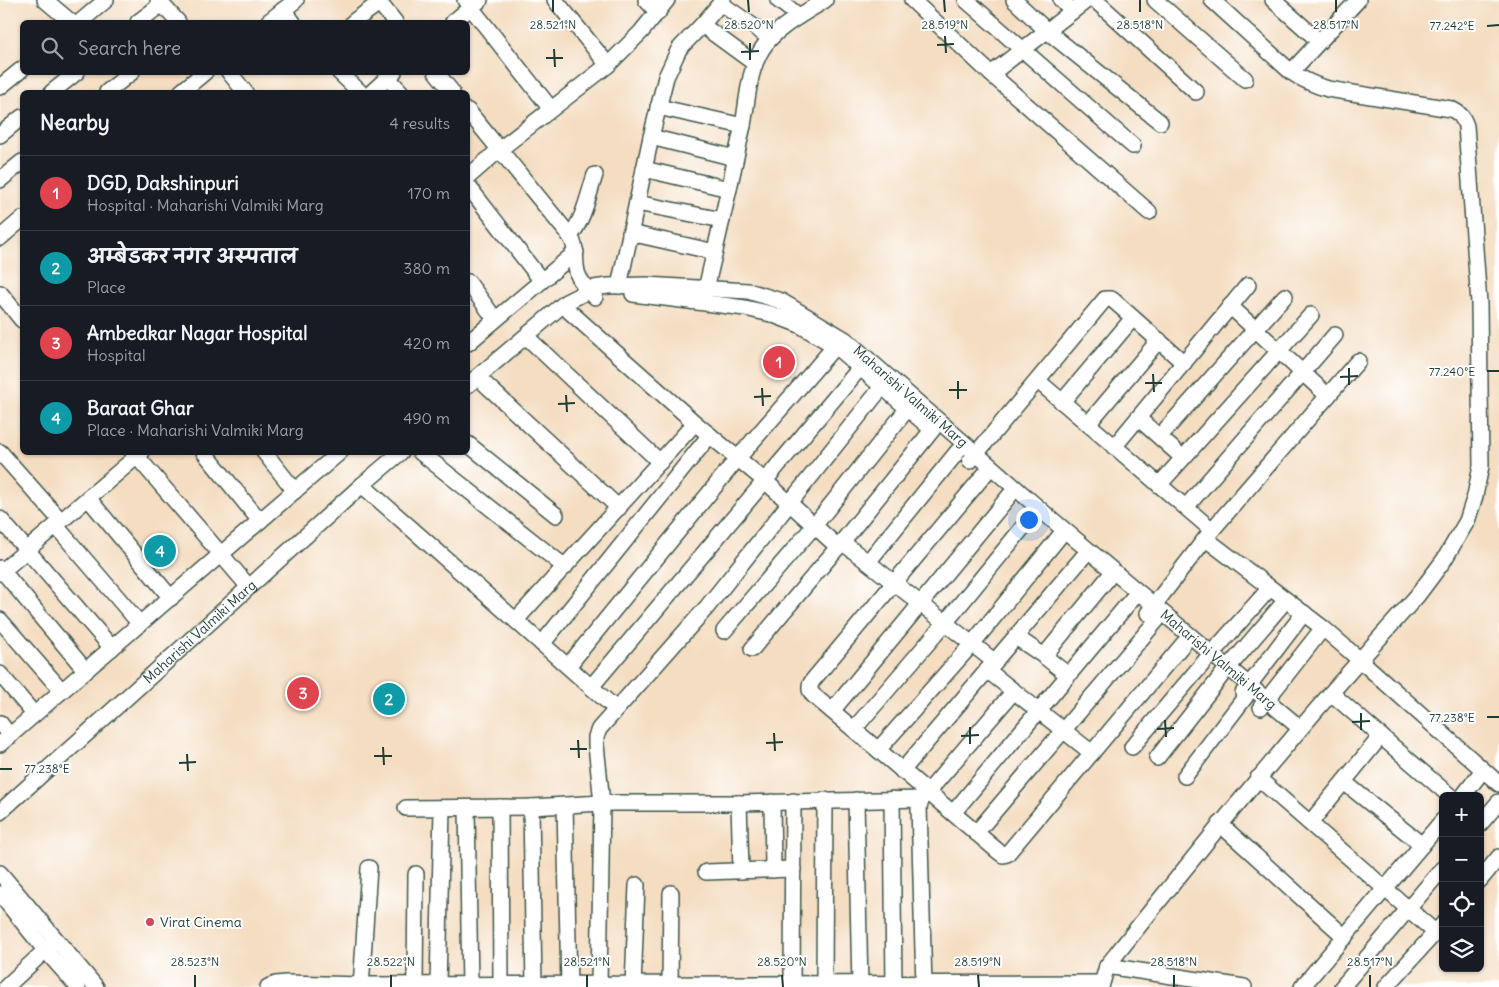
<!DOCTYPE html>
<meta charset="utf-8">
<style>
body{margin:0;font-family:Delius,"Playpen Sans Deva",sans-serif;background:#242831;color:#f1f3f6}
.controls{position:absolute;right:15px;bottom:15px;display:grid;overflow:hidden;border-radius:8px;box-shadow:0 1px 4px #0004}
.controls button{width:45px;height:45px;display:grid;place-items:center;padding:0;border:0;border-bottom:1px solid #363941;background:#171b24;color:#f1f3f6;font:25px sans-serif}
.you{position:absolute;left:1028px;top:519px;width:18px;height:18px;margin:-12px;border:4px solid #fff;border-radius:50%;background:#1a73e8;box-shadow:0 0 0 8px #1a73e833}
.badge{display:grid;place-items:center;width:32px;height:32px;border-radius:50%;background:#7c3aed;color:#fff;font-size:16px;font-weight:700}
.pin{position:absolute;translate:-50% -50%;border:2px solid #fff;box-shadow:0 1px 5px #0006}
.list{margin:0;padding:0;list-style:none}
h2{display:flex;justify-content:space-between;align-items:center;height:65px;margin:0;padding:0 20px;font-size:21px}
h2 small{font-size:16px;font-weight:400;color:#9ea1a6}
.list li{display:grid;grid-template-columns:32px 1fr auto;gap:15px;align-items:center;box-sizing:border-box;height:75px;padding:0 20px;border-top:1px solid #363941}
.list b{display:block;font-size:19px;white-space:nowrap}
.list p{margin:0;font-size:16px;white-space:nowrap;color:#9ea1a6}
.list em{font-size:16px;font-style:normal;color:#9ea1a6}
.icon{flex:none;width:28px;height:28px;fill:none;stroke:currentColor;stroke-width:2;stroke-linecap:round;stroke-linejoin:round}
.map{position:relative;flex:none;width:1499px;height:987px;overflow:hidden}
.search{position:absolute;background:#171b24;box-shadow:0 1px 4px #0004;left:20px;top:20px;width:450px;height:55px;display:flex;align-items:center;gap:12px;box-sizing:border-box;padding:0 18px;border-radius:8px;color:#9ea1a6;font-size:19px}
.panel{position:absolute;background:#171b24;box-shadow:0 1px 4px #0004;left:20px;top:90px;width:450px;height:365px;border-radius:8px}
.map>svg:first-child{display:block}
</style>
<div class="map">
<svg width="1499" height="987" viewBox="0 0 1499 987">
<rect width="100%" height="100%" fill="#fff"/>
<filter id="ink" filterUnits="userSpaceOnUse"><feTurbulence type="fractalNoise" baseFrequency=".02" numOctaves="2"/><feDisplacementMap in="SourceGraphic" scale="10" xChannelSelector="R" yChannelSelector="G"/><feConvolveMatrix kernelMatrix="1 2 1 2 8 2 1 2 1" color-interpolation-filters="sRGB"/></filter>
<filter id="wash" filterUnits="userSpaceOnUse"><feTurbulence type="fractalNoise" baseFrequency=".0096" numOctaves="4" result="noise"/><feDisplacementMap in="SourceGraphic" scale="20" xChannelSelector="R" yChannelSelector="G"/><feGaussianBlur stdDeviation="1.12" result="paint"/><feColorMatrix in="noise" values="0 0 0 0 0 0 0 0 0 0 0 0 0 0 0 0 0 1.4 0 .05"/><feComposite in="paint" operator="in"/></filter>
<g filter="url(#wash)">
<rect width="100%" height="100%" fill="#f4ddc1"/>
</g>
<g filter="url(#ink)">
<g fill="none" stroke-linecap="round" stroke-linejoin="round">
<defs>
<g id="minor">
<polyline points="45,0 71,22"/>
<polyline points="158,0 178,22"/>
<polyline points="377,0 395,22"/>
<polyline points="465,0 551,109"/>
<polyline points="555,0 608,65"/>
<polyline points="646,0 658,13"/>
<polyline points="778,0 799,16"/>
<polyline points="912,0 991,74 1149,212"/>
<polyline points="966,0 1133,146"/>
<polyline points="1014,0 1047,31 1160,122"/>
<polyline points="1061,0 1072,11"/>
<polyline points="1095,0 1196,92"/>
<polyline points="1155,0 1245,79"/>
<polyline points="1212,0 1291,72 1358,0"/>
<polyline points="1273,0 1319,41"/>
<polyline points="720,3 770,38"/>
<polyline points="283,10 293,22"/>
<polyline points="80,22 106,0"/>
<polyline points="138,22 162,4"/>
<polyline points="268,22 296,0"/>
<polyline points="353,22 379,3"/>
<polyline points="453,22 480,0"/>
<polyline points="702,25 754,63"/>
<polyline points="229,72 245,92"/>
<polyline points="339,72 360,92"/>
<polyline points="436,72 452,92"/>
<polyline points="991,74 1087,0"/>
<polyline points="388,78 401,92"/>
<polyline points="0,87 22,69"/>
<polyline points="52,92 77,72"/>
<polyline points="107,92 132,72"/>
<polyline points="181,92 205,72"/>
<polyline points="372,92 394,72"/>
<polyline points="658,107 743,126"/>
<path d="M468,111L570,236C579,250 573,261 578,275C581,283 589,291 595,297"/>
<polyline points="0,135 22,117"/>
<polyline points="651,137 735,158"/>
<polyline points="644,169 729,189"/>
<polyline points="468,177 499,150 608,65 641,32 667,0"/>
<polyline points="0,180 22,162"/>
<polyline points="468,186 541,280"/>
<polyline points="637,203 722,220"/>
<polyline points="630,233 715,252"/>
<path d="M570,236C584,219 588,196 595,175"/>
<polyline points="0,238 22,219"/>
<polyline points="468,282 495,319"/>
<polyline points="619,286 651,137 666,77 679,49 702,25 723,0"/>
<path d="M706,289C719,234 731,180 743,125C748,99 748,72 762,49C776,27 804,14 825,0"/>
<polyline points="0,293 22,320"/>
<polyline points="633,294 745,308 771,314 800,325 835,346 928,426"/>
<polyline points="1230,306 1328,396"/>
<polyline points="569,311 695,423 765,481 838,547 752,649"/>
<polyline points="532,342 660,462"/>
<polyline points="468,343 576,252"/>
<polyline points="1038,381 1212,530"/>
<polyline points="484,383 619,508"/>
<path id="s1" d="M468,385L566,302L594,288L608,286L646,285L748,291L781,301L846,340L1043,512L1300,728"/>
<polyline points="1062,402 1133,318"/>
<polyline points="1138,418 1183,458"/>
<polyline points="1088,424 1159,340"/>
<polyline points="1160,436 1285,296"/>
<polyline points="468,444 556,515"/>
<polyline points="1114,447 1248,285"/>
<polyline points="0,452 61,521"/>
<polyline points="133,452 249,587"/>
<polyline points="204,452 260,521"/>
<polyline points="264,452 295,491"/>
<polyline points="420,452 565,567"/>
<polyline points="970,461 1105,299 1111,299 1114,301 1184,363"/>
<polyline points="985,474 813,680 810,685 810,690 813,695 999,852 1003,855 1007,854 1184,643"/>
<polyline points="362,485 616,709"/>
<polyline points="1159,485 1311,315"/>
<polyline points="88,498 171,598"/>
<polyline points="1186,507 1335,335"/>
<polyline points="0,519 112,648"/>
<polyline points="56,526 140,624"/>
<path d="M1206,539L1323,628L1360,660L1417,596L1444,560L1467,521L1475,496L1481,466L1479,303L1466,126C1463,117 1460,113 1451,109L1328,89C1314,85 1303,80 1291,72"/>
<polyline points="842,542 995,662"/>
<polyline points="838,547 933,429"/>
<polyline points="868,562 958,451"/>
<polyline points="0,568 86,671"/>
<polyline points="0,573 142,452"/>
<polyline points="1148,613 1212,530 1358,361"/>
<polyline points="0,620 62,691"/>
<polyline points="516,620 695,423"/>
<polyline points="724,631 814,526 908,408"/>
<polyline points="1016,637 1044,656 1068,675"/>
<polyline points="542,644 710,435"/>
<polyline points="1044,656 1108,578"/>
<polyline points="568,666 738,458 835,346"/>
<polyline points="987,670 1092,753"/>
<polyline points="0,674 34,714"/>
<polyline points="591,687 860,368"/>
<polyline points="1243,693 1304,613"/>
<polyline points="1331,693 1450,796"/>
<polyline points="1261,707 1323,628"/>
<polyline points="832,711 1010,495"/>
<polyline points="0,723 10,736"/>
<polyline points="854,729 945,623 1033,515"/>
<polyline points="0,744 340,452"/>
<polyline points="1132,747 1205,661 1270,588"/>
<polyline points="878,750 972,644 1059,537"/>
<polyline points="1157,758 1222,675 1286,600"/>
<polyline points="902,771 1083,557"/>
<polyline points="1185,776 1246,696"/>
<polyline points="1258,778 1436,933"/>
<polyline points="1344,782 1422,845"/>
<polyline points="1463,796 1483,770"/>
<polyline points="892,799 894,987"/>
<polyline points="856,800 860,987"/>
<polyline points="772,802 773,870"/>
<polyline points="739,803 741,871"/>
<polyline points="565,805 569,987"/>
<polyline points="500,807 501,987"/>
<polyline points="531,807 534,987"/>
<polyline points="406,808 531,807 602,803 739,803 922,799"/>
<polyline points="467,808 470,987"/>
<path id="s2" d="M0,812L362,485L401,452"/>
<polyline points="953,813 1132,599"/>
<polyline points="1310,823 1381,736"/>
<polyline points="1220,824 1345,937"/>
<polyline points="1480,824 1499,802"/>
<polyline points="976,833 1157,620"/>
<polyline points="706,872 793,869"/>
<polyline points="0,873 96,987"/>
<polyline points="1480,880 1499,857"/>
<polyline points="0,894 46,951 78,987"/>
<polyline points="1107,966 1244,987"/>
<polyline points="415,984 416,874"/>
<polyline points="599,984 602,803 596,745 596,737 599,729 707,607 882,387"/>
<polyline points="670,984 671,893"/>
<polyline points="824,984 825,800"/>
<polyline points="6,987 53,943"/>
<polyline points="268,987 276,984 286,983 361,985 1101,983"/>
<polyline points="361,987 369,868"/>
<polyline points="438,987 442,808"/>
<polyline points="633,987 637,885"/>
<polyline points="792,987 793,801"/>
<polyline points="924,987 919,806 922,799 1014,691"/>
<path d="M1101,987L1107,966C1190,862 1272,759 1360,660L1499,784"/>
<polyline points="1302,987 1443,820"/>
<polyline points="1342,987 1443,868"/>
<polyline points="1386,987 1443,924"/>
</g>
</defs>
<use href="#minor" stroke="#3f5549" stroke-width="18"/>
<use href="#minor" stroke="#fff" stroke-width="15"/>
</g>
</g>
<path fill="none" stroke="#1f3d34" stroke-width="2" d="M553,0V12M748,0L749,12M944,0L945,12M1140,0V12M1336,0V12M1487,26L1499,25M945,36L946,53M750,43V60M937,45L954,44M554,49L555,67M741,52L759,51M546,58H563M1349,368V385M1487,371H1499M1153,374L1154,392M1340,377L1358,376M958,381V399M1145,383H1162M762,388L763,406M949,390H967M566,395L567,412M754,397L771,396M558,404L575,403M1361,713V730M1487,717H1499M1165,720L1166,737M1352,722L1370,721M970,727V744M1157,729L1174,728M774,733L775,751M961,736L979,735M578,740L579,758M766,743L783,742M383,747L384,765M570,749H587M187,754L188,771M374,756H392M179,763L196,762M0,769H12M195,975V987M391,975V987M587,975V987M782,975L783,987M978,975L979,987M1174,975V987M1370,975V987"/>
<circle fill="#d1495b" stroke="#fff" stroke-width="2" cx="150" cy="922" r="5"/>
<g text-anchor="middle" stroke-width="4" stroke-linejoin="round" paint-order="stroke">
<g font-size="14" fill="#1f3d34" stroke="#fff">
<text dy="5" stroke="none"><textPath href="#s1" startOffset="510">Maharishi Valmiki Marg</textPath></text>
<text dy="5" stroke="none"><textPath href="#s2" startOffset="269">Maharishi Valmiki Marg</textPath></text>
<text dy="5" stroke="none"><textPath href="#s1" startOffset="915">Maharishi Valmiki Marg</textPath></text>
</g>
<g font-size="14" fill="#1f3d34" stroke="#fff" text-anchor="start">
<text x="160" y="927">Virat Cinema</text>
</g>
</g>
<g font-size="12" text-anchor="middle" fill="#1f3d34" stroke="#fff" stroke-width="4" stroke-linejoin="round" paint-order="stroke">
<text x="553" y="29">28.521°N</text>
<text x="749" y="29">28.520°N</text>
<text x="945" y="29">28.519°N</text>
<text x="1140" y="29">28.518°N</text>
<text x="1336" y="29">28.517°N</text>
<text x="1452" y="30">77.242°E</text>
<text x="1452" y="376">77.240°E</text>
<text x="1452" y="722">77.238°E</text>
<text x="47" y="773">77.238°E</text>
<text x="195" y="966">28.523°N</text>
<text x="391" y="966">28.522°N</text>
<text x="587" y="966">28.521°N</text>
<text x="782" y="966">28.520°N</text>
<text x="978" y="966">28.519°N</text>
<text x="1174" y="966">28.518°N</text>
<text x="1370" y="966">28.517°N</text>
</g>
</svg>
<div class="controls">
<button>+</button>
<button>−</button>
<button><svg class="icon" aria-label="locate" viewBox="0 0 24 24"><circle cx="12" cy="12" r="6"/><path d="M12 2v4M12 18v4M2 12h4M18 12h4"/></svg></button>
<button><svg class="icon" aria-label="layers" viewBox="0 0 24 24"><path d="M12 4l9 5-9 5-9-5zM3 14l9 5 9-5"/></svg></button>
</div>
<div class="you"></div>
<div class="pin badge" style="left:779px;top:362px;background:#e0444e">1</div>
<div class="pin badge" style="left:389px;top:699px;background:#0f9aa8">2</div>
<div class="pin badge" style="left:303px;top:693px;background:#e0444e">3</div>
<div class="pin badge" style="left:160px;top:551px;background:#0f9aa8">4</div>
<div class="search"><svg class="icon" aria-label="search" viewBox="0 0 24 24"><circle cx="10" cy="10" r="6"/><path d="M15 15l6 6"/></svg>Search here</div>
<section class="panel">
<h2>Nearby<small>4 results</small></h2>
<ul class="list">
<li><span class="badge" style="background:#e0444e">1</span><div><b>DGD, Dakshinpuri</b><p>Hospital · Maharishi Valmiki Marg</p></div><em>170 m</em></li>
<li><span class="badge" style="background:#0f9aa8">2</span><div><b>अम्बेडकर नगर अस्पताल</b><p>Place</p></div><em>380 m</em></li>
<li><span class="badge" style="background:#e0444e">3</span><div><b>Ambedkar Nagar Hospital</b><p>Hospital</p></div><em>420 m</em></li>
<li><span class="badge" style="background:#0f9aa8">4</span><div><b>Baraat Ghar</b><p>Place · Maharishi Valmiki Marg</p></div><em>490 m</em></li>
</ul>
</section>
</div>
